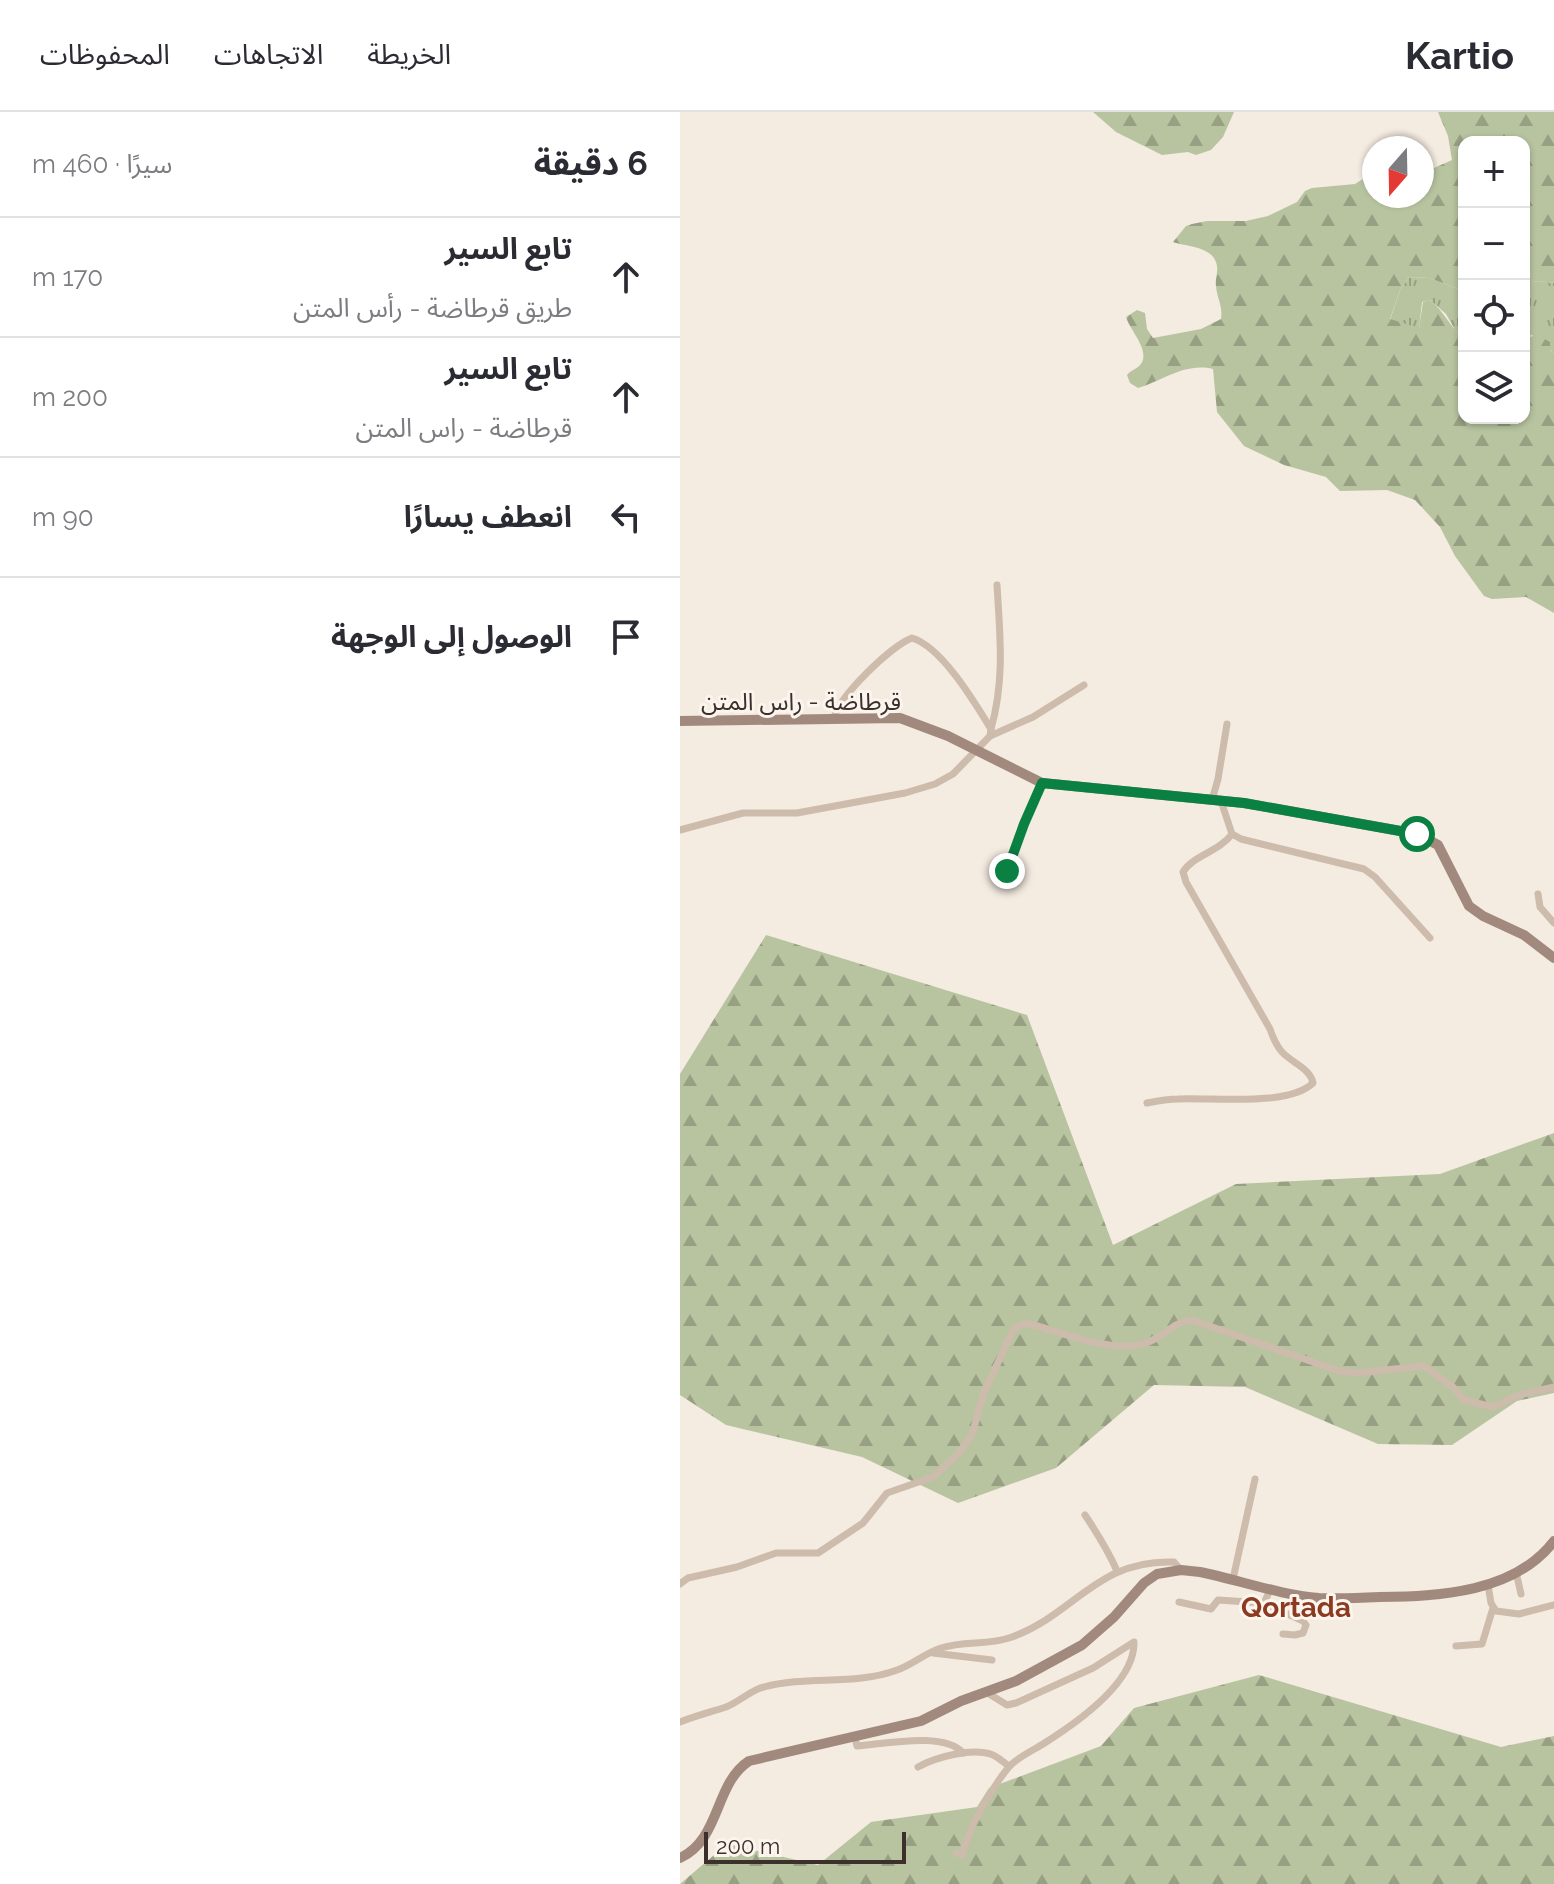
<!DOCTYPE html>
<html lang="ar">
<meta charset="utf-8">
<style>
body{margin:0;font-family:Raleway,"Noto Sans Arabic",sans-serif;background:#f2f2f3;color:#2b2b33;direction:rtl}
.controls{position:absolute;right:24px;top:24px;display:grid;overflow:hidden;border-radius:16px;box-shadow:0 2px 6px #0004}
.controls button{width:72px;height:72px;display:grid;place-items:center;padding:0;border:0;border-bottom:2px solid #e1e1e2;background:#fff;color:#2b2b33;font:40px sans-serif}
.compass{position:absolute;left:682px;top:24px;width:72px;height:72px;border-radius:50%;background:#fff;box-shadow:0 2px 6px #0004;rotate:200deg}
.scale{position:absolute;left:24px;bottom:20px;width:202px;box-sizing:border-box;padding-left:8px;border:4px solid #3b302b;border-top:0;font-size:22px;line-height:28px;white-space:nowrap;color:#3b302b;-webkit-text-stroke:6px #fbf5ee;paint-order:stroke}
.stop{position:absolute;width:24px;height:24px;margin:-18px;border:6px solid #0b8043;border-radius:50%;background:#fff}
.stop.end{background:#0b8043;border-color:#fff;box-shadow:0 2px 8px #0008}
.list{margin:0;padding:0;list-style:none}
h2{display:flex;justify-content:space-between;align-items:center;height:104px;margin:0;padding:0 32px;font-size:34px}
h2 small{font-size:26px;font-weight:400;color:#7c7c81}
.list li{display:grid;grid-template-columns:52px 1fr auto;gap:24px;align-items:center;box-sizing:border-box;height:120px;padding:0 32px;border-top:2px solid #e1e1e2}
.list b{display:block;font-size:30px;white-space:nowrap}
.list p{margin:0;font-size:26px;white-space:nowrap;color:#7c7c81}
.list em{font-size:26px;font-style:normal;color:#7c7c81}
.icon{flex:none;width:44px;height:44px;fill:none;stroke:currentColor;stroke-width:2;stroke-linecap:round;stroke-linejoin:round}
.map{position:relative;flex:none;width:874px;height:1772px;overflow:hidden;direction:ltr}
header{display:flex;align-items:center;gap:48px;box-sizing:border-box;height:112px;padding:0 40px;background:#fff;border-bottom:2px solid #e1e1e2}
header strong{font-size:38px}
nav{display:flex;gap:44px;margin-inline-start:auto;font-size:28px}
main{display:flex}
aside{flex:1;background:#fff}
.map>svg:first-child{display:block}
</style>
<header>
<strong>Kartio</strong>
<nav><a>الخريطة</a><a>الاتجاهات</a><a>المحفوظات</a></nav>
</header>
<main>
<div class="map">
<svg width="874" height="1772" viewBox="0 0 874 1772">
<defs>
<pattern id="grass-tufts" width="24" height="20" patternUnits="userSpaceOnUse" patternTransform="scale(2)"><rect width="24" height="20" fill="#b8c4a0"/><path d="M3 7l-1-3M5 7V3M7 7l1-3M15 17l-1-3M17 17v-4M19 17l1-3" fill="none" stroke="#97a083"/></pattern>
<pattern id="forest-firs" width="22" height="20" patternUnits="userSpaceOnUse" patternTransform="scale(2)"><rect width="22" height="20" fill="#b8c4a0"/><path d="M5 1l3.5 6h-7zM16 11l3.5 6h-7z" fill="#97a083"/></pattern>
</defs>
<rect width="100%" height="100%" fill="#f4ebe1"/>
<g fill="url(#grass-tufts)">
<polygon points="729,165 749,166 784,179 784,226 775,218 766,202 750,188 742,190 739,217 710,208 720,178"/>
<polygon points="858,169 874,171 874,241 852,223 844,226 844,172"/>
</g>
<g fill="url(#forest-firs)">
<polygon points="413,0 554,0 543,25 531,38 516,43 508,40 482,43 436,20"/>
<path d="M758,0H874V171L858,169L844,172V30H784V179L749,166L729,165L720,178L710,207L739,216L743,190L750,188C765,200 770,216 784,226V306H844V226L858,223L870,230V238L874,241V501L846,485L812,487L804,484L775,444L760,415L735,388L707,378L660,379L646,365L604,353L564,334L537,300L533,257C505,250 482,269 458,276L450,271L447,263C450,259 454,258 458,255C474,242 450,219 446,205L457,198L465,201L467,217L473,226L521,217L541,207C543,193 537,187 536,174C535,168 538,160 537,154C534,134 507,135 493,130L506,114L512,112L527,109H566L588,104L617,90L625,79L632,76L675,72L694,60V84H742V53L754,56L772,48L768,24Z"/>
<polygon points="86,823 347,903 433,1133 556,1072 760,1062 874,1021 874,1281 837,1289 772,1333 698,1332 565,1275 474,1273 376,1356 278,1391 182,1345 46,1313 0,1283 0,962"/>
<polygon points="579,1563 821,1635 874,1624 874,1772 0,1772 47,1732 138,1753 191,1710 297,1695 309,1676 421,1634 454,1596"/>
</g>
<g fill="none" stroke-linecap="round" stroke-linejoin="round">
<g stroke="#cdbbac" stroke-width="7">
<path d="M311,617C325,567 320,524 317,473"/>
<polyline points="310,624 353,605 404,573"/>
<polyline points="532,688 538,667 547,612"/>
<polyline points="541,689 552,722 561,727 684,757 695,765 750,826"/>
<path d="M0,718L63,701H117L225,681L255,672L273,662L310,624L311,617C295,591 262,535 232,526C211,534 159,584 154,606"/>
<polyline points="327,759 344,712 362,671"/>
<polyline points="858,782 860,795 874,811"/>
<path d="M467,991C477,989 488,987 498,987C531,985 609,995 633,971C630,956 612,951 602,940C596,933 593,926 590,917L506,770L503,760C512,744 539,740 552,722"/>
<path d="M405,1403C417,1421 428,1438 437,1459"/>
<polyline points="836,1460 841,1482"/>
<polyline points="553,1467 575,1367"/>
<path d="M0,1472L8,1466L57,1455L96,1441H138L183,1411L207,1381L253,1365L279,1341L292,1323L303,1283L334,1216L347,1211C380,1220 431,1241 463,1232C483,1227 491,1210 512,1208L659,1259L676,1261L744,1254L773,1275L784,1288L813,1295L839,1283L874,1275"/>
<polyline points="808,1473 811,1491 816,1499 839,1502 874,1493"/>
<polyline points="591,1476 584,1491 623,1509 626,1513 623,1521 615,1523 603,1522"/>
<polyline points="499,1490 531,1497 538,1488 584,1491"/>
<polyline points="776,1534 802,1532 813,1496"/>
<polyline points="253,1541 312,1548"/>
<path d="M0,1610C15,1604 31,1600 46,1595C59,1590 71,1578 84,1575C127,1563 175,1574 217,1558C232,1553 245,1541 261,1536C285,1528 308,1534 332,1525C395,1502 417,1447 494,1450L501,1458"/>
<path d="M175,1625L177,1634C204,1632 265,1619 283,1641"/>
<path d="M238,1655C256,1645 293,1635 313,1643C318,1645 324,1651 329,1654"/>
<path d="M276,1741L282,1743C288,1717 311,1677 328,1656C336,1646 352,1639 363,1632C395,1612 455,1571 454,1530L413,1556L336,1591L327,1593L306,1580"/>
</g>
<g stroke="#a18a7d" stroke-width="10">
<polyline points="0,609 220,606 268,624 362,671 564,691 737,722 758,733 789,794 803,804 844,823 874,846"/>
<path d="M0,1746C41,1727 34,1672 69,1649L241,1609L281,1589L336,1569L402,1533L434,1505L464,1471L477,1462L501,1458L520,1460C559,1468 600,1483 639,1486C660,1487 680,1486 700,1485C760,1484 834,1481 874,1429"/>
</g>
</g>
<g fill="none" stroke-linecap="round" stroke-linejoin="round">
<polyline stroke="#0b8043" stroke-width="10" points="327,759 344,712 362,671 564,691 737,722"/>
</g>
<g text-anchor="middle" stroke-width="6" stroke-linejoin="round" paint-order="stroke">
<g font-size="24" fill="#3b302b" stroke="#fbf5ee">
<text x="121" y="598">قرطاضة - راس المتن</text>
</g>
<g font-size="28" font-weight="bold" fill="#8c3b22" stroke="#fbf5ee">
<text x="616" y="1505">Qortada</text>
</g>
</g>
</svg>
<div class="controls">
<button>+</button>
<button>−</button>
<button><svg class="icon" aria-label="locate" viewBox="0 0 24 24"><circle cx="12" cy="12" r="6"/><path d="M12 2v4M12 18v4M2 12h4M18 12h4"/></svg></button>
<button><svg class="icon" aria-label="layers" viewBox="0 0 24 24"><path d="M12 4l9 5-9 5-9-5zM3 14l9 5 9-5"/></svg></button>
</div>
<svg class="compass" viewBox="-18 -18 36 36"><path d="M0-13l5 13h-10z" fill="#e53935"/><path d="M0 13l5-13h-10z" fill="#7c7c81"/></svg>
<div class="scale">200 m</div>
<div class="stop" style="left:737px;top:722px"></div>
<div class="stop end" style="left:327px;top:759px"></div>
</div>
<aside>
<h2>6 دقيقة<small>سيرًا · 460 m</small></h2>
<ul class="list">
<li><svg class="icon" aria-label="ahead" viewBox="0 0 24 24"><path d="M12 20V5M6 11l6-6 6 6"/></svg><div><b>تابع السير</b><p>طريق قرطاضة - رأس المتن</p></div><em>170 m</em></li>
<li><svg class="icon" aria-label="ahead" viewBox="0 0 24 24"><path d="M12 20V5M6 11l6-6 6 6"/></svg><div><b>تابع السير</b><p>قرطاضة - راس المتن</p></div><em>200 m</em></li>
<li><svg class="icon" aria-label="left" viewBox="0 0 24 24"><path d="M17 20v-9H6M10 6l-5 5 5 5"/></svg><div><b>انعطف يسارًا</b></div><em>90 m</em></li>
<li><svg class="icon" aria-label="arrive" viewBox="0 0 24 24"><path d="M6 21V4h12l-3 4 3 4H6"/></svg><div><b>الوصول إلى الوجهة</b></div></li>
</ul>
</aside>
</main>
